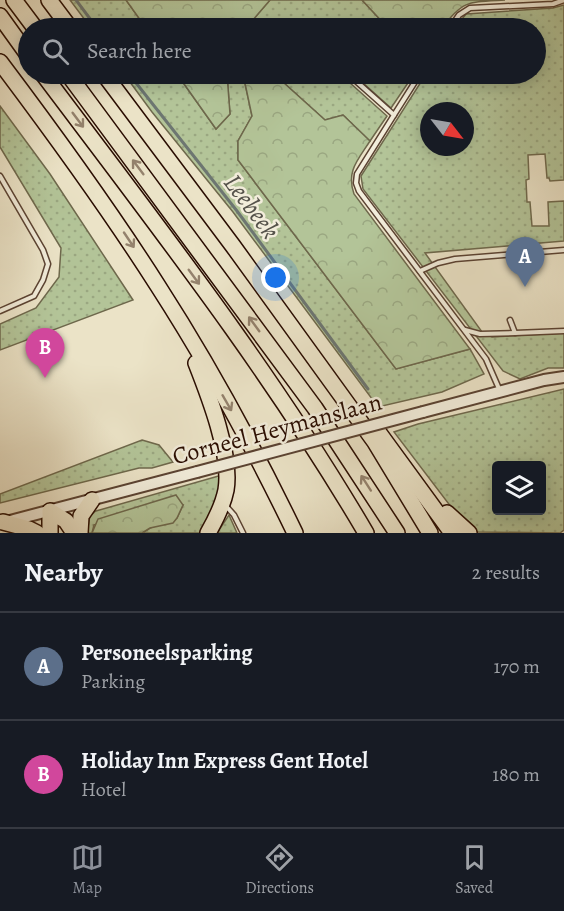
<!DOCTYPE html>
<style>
body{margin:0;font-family:Alegreya,serif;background:#20242c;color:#f1f3f6}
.controls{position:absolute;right:18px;bottom:18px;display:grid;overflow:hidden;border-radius:6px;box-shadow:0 3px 15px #0003}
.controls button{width:54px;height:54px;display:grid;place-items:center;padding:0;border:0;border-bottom:2px solid #363941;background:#171b24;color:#f1f3f6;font:30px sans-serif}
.compass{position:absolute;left:420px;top:102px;width:54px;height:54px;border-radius:50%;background:#171b24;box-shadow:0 3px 15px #0003;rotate:121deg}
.you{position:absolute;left:276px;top:278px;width:21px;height:21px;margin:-15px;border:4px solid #fff;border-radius:50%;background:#1a73e8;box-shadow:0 0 0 9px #1a73e833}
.badge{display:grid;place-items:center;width:39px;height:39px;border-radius:50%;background:#8c9099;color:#fff;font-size:20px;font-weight:700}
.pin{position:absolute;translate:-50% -50px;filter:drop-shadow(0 2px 3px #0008)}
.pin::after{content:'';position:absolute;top:32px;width:21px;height:18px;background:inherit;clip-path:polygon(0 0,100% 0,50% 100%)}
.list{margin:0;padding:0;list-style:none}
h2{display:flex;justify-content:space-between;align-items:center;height:78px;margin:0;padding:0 24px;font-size:26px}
h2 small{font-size:20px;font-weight:400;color:#9ea1a6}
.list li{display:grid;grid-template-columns:39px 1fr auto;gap:18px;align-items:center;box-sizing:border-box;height:108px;padding:0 24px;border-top:2px solid #363941}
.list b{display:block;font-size:22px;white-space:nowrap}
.list p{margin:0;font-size:20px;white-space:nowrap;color:#9ea1a6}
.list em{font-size:20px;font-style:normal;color:#9ea1a6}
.icon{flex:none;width:33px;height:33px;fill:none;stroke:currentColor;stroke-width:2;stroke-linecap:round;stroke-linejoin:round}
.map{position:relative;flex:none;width:564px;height:533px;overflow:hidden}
.search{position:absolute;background:#171b24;box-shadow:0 3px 15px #0003;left:18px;right:18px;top:18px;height:66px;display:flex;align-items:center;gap:15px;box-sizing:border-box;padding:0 21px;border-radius:33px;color:#9ea1a6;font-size:22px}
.sheet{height:294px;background:#171b24}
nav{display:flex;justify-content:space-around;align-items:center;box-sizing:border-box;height:84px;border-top:2px solid #363941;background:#171b24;font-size:16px;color:#9ea1a6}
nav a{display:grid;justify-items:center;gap:3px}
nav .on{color:#8c9099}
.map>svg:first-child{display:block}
</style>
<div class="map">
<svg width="564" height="533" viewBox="0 0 564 533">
<defs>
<pattern id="grass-dots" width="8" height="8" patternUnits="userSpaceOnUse" patternTransform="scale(1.5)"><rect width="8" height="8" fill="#b3c498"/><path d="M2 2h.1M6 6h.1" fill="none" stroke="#9aa781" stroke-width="1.8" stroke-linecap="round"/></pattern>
<pattern id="forest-crowns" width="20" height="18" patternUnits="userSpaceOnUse" patternTransform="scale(1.5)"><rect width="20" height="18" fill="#b3c498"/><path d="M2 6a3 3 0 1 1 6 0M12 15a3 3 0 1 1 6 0" fill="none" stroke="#9aa781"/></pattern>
</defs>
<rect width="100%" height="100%" fill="#ebe3c7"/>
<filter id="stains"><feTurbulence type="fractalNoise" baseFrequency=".00333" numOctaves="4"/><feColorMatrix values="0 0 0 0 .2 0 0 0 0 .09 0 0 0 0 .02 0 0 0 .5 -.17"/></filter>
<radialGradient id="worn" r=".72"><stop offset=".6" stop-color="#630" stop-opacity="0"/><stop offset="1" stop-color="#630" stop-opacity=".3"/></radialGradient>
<g fill="url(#grass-dots)" stroke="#6e684c" stroke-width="1.5" fill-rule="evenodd">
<polygon points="70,0 126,0 146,28 91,28"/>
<polygon points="270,0 362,0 388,28 326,28 322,25 318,28 246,28"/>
<path d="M564,5V180L550,181L549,178H547L545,154L528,155L529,179L526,180L527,202H530L532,226H549L548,202L564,201V241L425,253L482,332L492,337L564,333V368H548L520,379L503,371L363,189L361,176L426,74H536V28H455L466,14L553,8ZM429,111H465V147H429Z"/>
<polygon points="124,74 177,74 216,129 230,114 227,74 243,74 252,116 238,141 238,160 396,369 470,349 484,374 442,392 378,407 233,212 152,112"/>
<polygon points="274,74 340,74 387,116 370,141 343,115 325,120"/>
<polygon points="353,74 414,74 391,108"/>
<polygon points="0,106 50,174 133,300 0,350 0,324 36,308 59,277 61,248 0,147"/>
<path d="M564,389V530L560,533L478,532L461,520L394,432L418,424ZM496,466H542V511H496Z"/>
<polygon points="142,440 159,445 173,462 152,468 139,468 0,503 0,494"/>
<path d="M222,475C221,495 211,517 200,533H142L150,528L177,518L183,505L94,525L92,533H87L90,515L96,511Z"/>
<polygon points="229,515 237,533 217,533"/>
</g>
<g fill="url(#forest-crowns)" stroke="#6e684c" stroke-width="1.5">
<polygon points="126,0 270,0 246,28 146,28"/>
<path d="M362,0H505C468,2 463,0 442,28H388Z"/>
<polygon points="177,74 227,74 230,114 216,129"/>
<path d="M243,74H274L325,120L343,115L370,141C358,160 346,171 354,194L470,349L396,369L238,160V141L252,116Z"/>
<polygon points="176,495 183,505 177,518 173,523 150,528 142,533 92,533 98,519"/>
</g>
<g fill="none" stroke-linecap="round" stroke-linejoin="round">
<g stroke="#6d7671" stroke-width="3">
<polyline points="76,0 97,28"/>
<polyline points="129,74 237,211 368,389"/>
</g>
<defs>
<g id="service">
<polyline points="450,28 459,15 470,8 553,4 564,0"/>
<polyline points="348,74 394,115 420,74"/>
<polyline points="394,115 357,174 356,183 359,191 486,359 500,391"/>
<polyline points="0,176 43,250 48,264 43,280 34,296 0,311"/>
<polyline points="420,271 438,263 455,259 564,250"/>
<polyline points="510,320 515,333 564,331"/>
<polyline points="465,330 480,334 515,333"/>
<polyline points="225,505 234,515 243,533"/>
</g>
<g id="tertiary">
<polyline points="423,412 544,380 564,377"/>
<polyline points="6,522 197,472"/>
</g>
<g id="motorway">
<polyline points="14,0 35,28"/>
<polyline points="49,0 70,28"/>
<polyline points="0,16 28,55"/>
<path d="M0,62C55,135 109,209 158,286C209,365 254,448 295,533"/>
<path d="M43,74C155,223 271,371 366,533"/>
<polyline points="68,74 315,408 397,533"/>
<polyline points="104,74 233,246 375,442 430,533"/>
<path d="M196,363C209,396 232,455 226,490C223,505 216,519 208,533"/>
<polyline points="379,433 452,533"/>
<polyline points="447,513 469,533"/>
<polyline points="3,522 29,529 37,533"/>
<polyline points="50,533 50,511 66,521 74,533"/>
<polyline points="80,533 81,516 92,500"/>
</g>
</defs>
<use href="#service" stroke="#5a4232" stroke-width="7"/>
<use href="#tertiary" stroke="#5a4232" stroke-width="14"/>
<use href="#motorway" stroke="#290c00" stroke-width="18"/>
<use href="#service" stroke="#f2eddb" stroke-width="4"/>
<use href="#tertiary" stroke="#f2eddb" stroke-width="10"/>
<use href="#motorway" stroke="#ebe3c7" stroke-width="15"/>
<defs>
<polyline id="tertiary-bridge" points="197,472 423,412"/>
</defs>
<use href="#tertiary-bridge" stroke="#5a4232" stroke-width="14" stroke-linecap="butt"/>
<use href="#tertiary-bridge" stroke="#f2eddb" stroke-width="10"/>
</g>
<defs><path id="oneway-shaft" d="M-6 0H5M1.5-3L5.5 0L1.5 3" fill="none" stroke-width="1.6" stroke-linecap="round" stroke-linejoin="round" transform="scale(1.5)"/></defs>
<g stroke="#94826d">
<use href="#oneway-shaft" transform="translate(78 120) rotate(53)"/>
<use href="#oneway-shaft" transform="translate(138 167) rotate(-127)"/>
<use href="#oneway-shaft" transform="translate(129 240) rotate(56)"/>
<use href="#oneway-shaft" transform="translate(194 277) rotate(54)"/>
<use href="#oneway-shaft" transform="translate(254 324) rotate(-126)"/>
<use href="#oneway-shaft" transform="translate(227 403) rotate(60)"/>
<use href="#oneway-shaft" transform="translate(366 483) rotate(-123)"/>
</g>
<g text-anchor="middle" stroke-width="5" stroke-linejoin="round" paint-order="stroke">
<g font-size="24" fill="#290c00" stroke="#f2eddb">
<text transform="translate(277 429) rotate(-15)" y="8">Corneel Heymanslaan</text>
</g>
<g font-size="26" font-style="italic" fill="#56534b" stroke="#f2eddb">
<text transform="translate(252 206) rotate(53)" y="9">Leebeek</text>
</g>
</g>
<rect width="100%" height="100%" filter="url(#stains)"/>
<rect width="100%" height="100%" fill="url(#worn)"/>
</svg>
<div class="controls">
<button><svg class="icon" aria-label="layers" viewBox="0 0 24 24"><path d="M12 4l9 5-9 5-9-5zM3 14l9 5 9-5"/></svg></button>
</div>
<svg class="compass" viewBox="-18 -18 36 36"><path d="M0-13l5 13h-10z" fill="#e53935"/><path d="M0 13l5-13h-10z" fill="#9ea1a6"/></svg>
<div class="you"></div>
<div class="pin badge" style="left:525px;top:287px;background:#5c6f8a">A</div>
<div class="pin badge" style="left:45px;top:378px;background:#d1479c">B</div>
<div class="search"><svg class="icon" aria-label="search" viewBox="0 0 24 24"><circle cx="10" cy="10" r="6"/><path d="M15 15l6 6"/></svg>Search here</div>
</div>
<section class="sheet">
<h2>Nearby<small>2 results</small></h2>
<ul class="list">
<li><span class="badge" style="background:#5c6f8a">A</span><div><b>Personeelsparking</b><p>Parking</p></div><em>170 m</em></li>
<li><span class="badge" style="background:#d1479c">B</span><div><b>Holiday Inn Express Gent Hotel</b><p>Hotel</p></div><em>180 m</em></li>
</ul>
</section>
<nav>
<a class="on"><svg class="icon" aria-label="map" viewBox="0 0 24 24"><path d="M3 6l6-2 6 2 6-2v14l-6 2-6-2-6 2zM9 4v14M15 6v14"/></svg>Map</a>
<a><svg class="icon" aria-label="directions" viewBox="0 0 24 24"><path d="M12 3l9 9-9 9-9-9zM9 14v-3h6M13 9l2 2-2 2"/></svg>Directions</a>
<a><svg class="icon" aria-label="saved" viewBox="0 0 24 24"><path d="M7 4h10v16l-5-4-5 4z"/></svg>Saved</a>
</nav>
